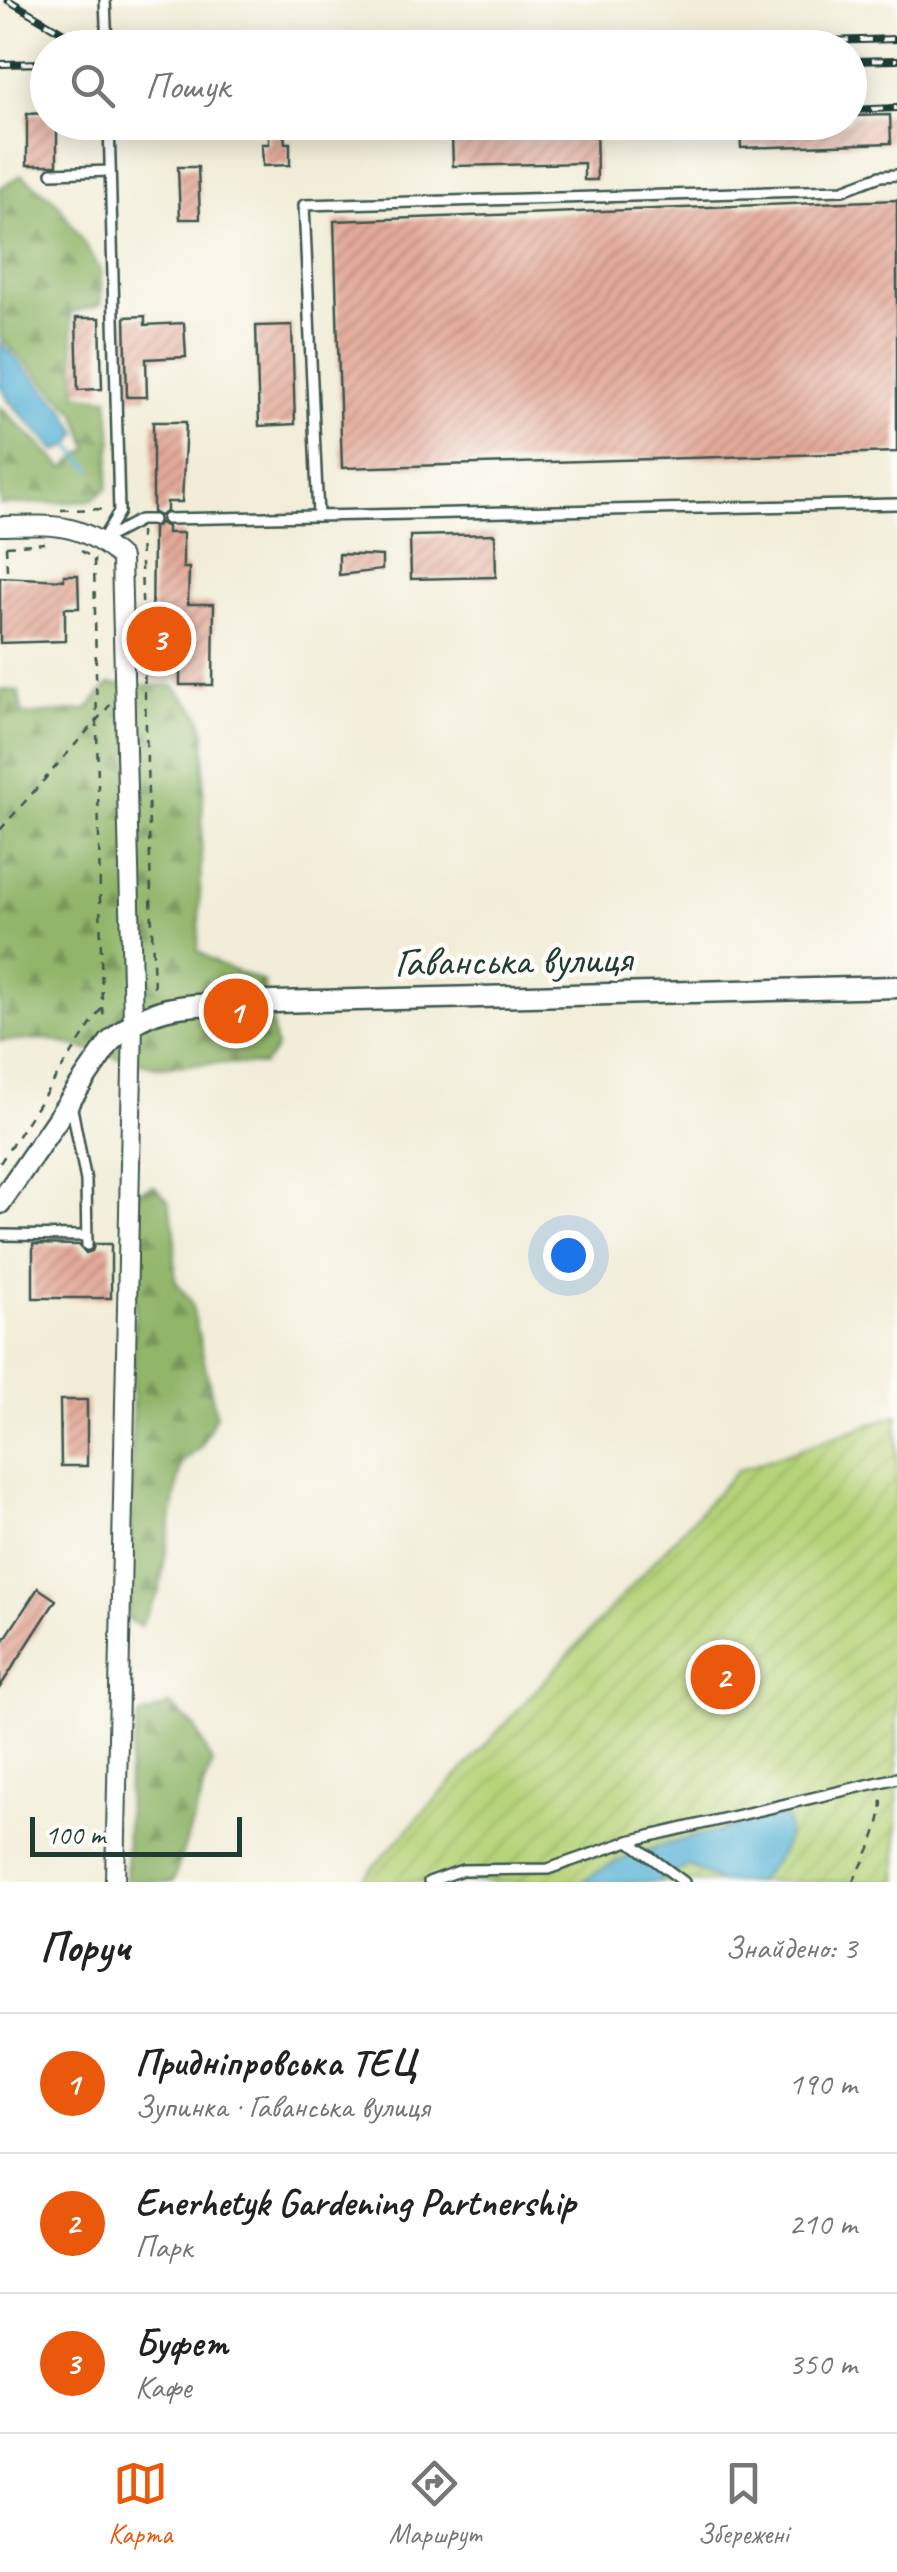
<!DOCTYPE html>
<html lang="uk">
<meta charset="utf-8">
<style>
body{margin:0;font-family:Caveat,sans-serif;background:#f2f2f2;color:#222}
.scale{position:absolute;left:30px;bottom:25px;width:212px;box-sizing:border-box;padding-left:10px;border:5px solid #1f3d34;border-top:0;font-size:28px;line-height:35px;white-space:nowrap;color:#1f3d34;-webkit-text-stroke:8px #fdfcf7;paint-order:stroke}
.you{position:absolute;left:568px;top:1255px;width:35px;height:35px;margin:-25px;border:8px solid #fff;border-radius:50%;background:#1a73e8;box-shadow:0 0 0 15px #1a73e833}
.badge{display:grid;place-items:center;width:65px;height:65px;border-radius:50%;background:#ea580c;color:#fff;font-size:32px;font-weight:700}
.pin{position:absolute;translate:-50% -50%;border:5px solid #fff;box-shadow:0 2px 10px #0006}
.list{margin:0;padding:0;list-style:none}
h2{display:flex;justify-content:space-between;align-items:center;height:130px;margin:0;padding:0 40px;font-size:42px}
h2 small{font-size:32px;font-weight:400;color:#767676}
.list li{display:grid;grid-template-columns:65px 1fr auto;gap:30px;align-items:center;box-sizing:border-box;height:140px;padding:0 40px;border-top:2px solid #e0e0e0}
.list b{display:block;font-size:38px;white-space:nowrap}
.list p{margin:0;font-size:32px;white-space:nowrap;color:#767676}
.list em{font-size:32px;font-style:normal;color:#767676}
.icon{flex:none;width:55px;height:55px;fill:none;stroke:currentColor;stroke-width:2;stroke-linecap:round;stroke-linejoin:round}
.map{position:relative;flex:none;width:897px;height:1882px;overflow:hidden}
.search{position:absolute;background:#fff;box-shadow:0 5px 25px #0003;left:30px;right:30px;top:30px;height:110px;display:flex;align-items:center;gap:25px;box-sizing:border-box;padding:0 35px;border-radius:55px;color:#767676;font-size:38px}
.sheet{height:550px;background:#fff}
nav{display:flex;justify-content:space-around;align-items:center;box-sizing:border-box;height:140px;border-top:2px solid #e0e0e0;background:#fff;font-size:28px;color:#767676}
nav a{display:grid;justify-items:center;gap:5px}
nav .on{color:#ea580c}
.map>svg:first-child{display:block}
</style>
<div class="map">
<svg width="897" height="1882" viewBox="0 0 897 1882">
<defs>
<pattern id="forest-firs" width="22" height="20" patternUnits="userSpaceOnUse" patternTransform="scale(2.5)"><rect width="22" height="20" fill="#91b66a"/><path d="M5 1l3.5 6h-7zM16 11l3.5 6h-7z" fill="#769558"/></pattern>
<pattern id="garden-furrows" width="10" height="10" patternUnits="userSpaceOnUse" patternTransform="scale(2.5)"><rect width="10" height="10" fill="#b7d47a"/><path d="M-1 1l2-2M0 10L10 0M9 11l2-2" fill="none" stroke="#9db76a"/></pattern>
<pattern id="building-hatch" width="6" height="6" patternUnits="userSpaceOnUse" patternTransform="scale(2.5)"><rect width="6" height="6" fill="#e4aa9a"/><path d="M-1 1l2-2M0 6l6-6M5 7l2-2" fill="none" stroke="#b88c7e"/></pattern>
</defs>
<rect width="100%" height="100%" fill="#fdfcf7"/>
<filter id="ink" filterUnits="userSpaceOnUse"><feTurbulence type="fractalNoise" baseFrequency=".01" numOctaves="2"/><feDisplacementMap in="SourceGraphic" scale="20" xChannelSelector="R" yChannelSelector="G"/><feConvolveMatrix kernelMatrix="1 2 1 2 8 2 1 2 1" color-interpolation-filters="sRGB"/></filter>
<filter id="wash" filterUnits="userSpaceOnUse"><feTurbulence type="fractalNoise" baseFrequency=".0048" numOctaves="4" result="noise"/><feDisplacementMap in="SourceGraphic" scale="40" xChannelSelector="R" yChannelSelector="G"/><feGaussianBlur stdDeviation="2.25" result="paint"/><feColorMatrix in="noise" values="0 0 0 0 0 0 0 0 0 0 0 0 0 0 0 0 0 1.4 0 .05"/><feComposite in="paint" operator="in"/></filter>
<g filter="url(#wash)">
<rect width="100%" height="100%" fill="#f1edd8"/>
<g fill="url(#forest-firs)" stroke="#587a4f" stroke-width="2.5">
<polygon points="22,175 57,202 101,270 101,304 71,313 77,394 108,398 112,437 107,489 90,501 0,505 0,407 64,468 89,448 76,413 0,337 0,188"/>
<polygon points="109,684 174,686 199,714 205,733 198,951 220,965 264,982 276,1049 263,1065 221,1063 156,1067 47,1039 0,1041 0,690 18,691 23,715 86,710"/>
<polygon points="154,1186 168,1200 175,1232 175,1280 191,1302 216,1414 201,1447 181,1463 159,1592 140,1626 128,1620 137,1192"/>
<polygon points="170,1705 195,1727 212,1763 173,1882 126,1882 128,1775 139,1716"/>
</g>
<polygon fill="url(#garden-furrows)" stroke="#6b8857" stroke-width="2.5" points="897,1415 897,1882 360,1882 737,1471"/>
<g fill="#5ab4d7" stroke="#3c7886" stroke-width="2.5">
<polygon points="0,342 64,408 78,433 70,446 56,451 8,400 0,385"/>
<path d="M778,1814L787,1820C792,1847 774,1863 757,1882H720L689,1866L657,1882H582C635,1843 715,1836 778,1814Z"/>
</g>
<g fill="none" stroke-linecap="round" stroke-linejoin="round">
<polyline stroke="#5ab4d7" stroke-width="4" points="68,443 91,469"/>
</g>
<g id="blocks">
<g fill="url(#building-hatch)">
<polygon points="48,113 48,122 57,122 57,165 27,165 27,114"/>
<polygon points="890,115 891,143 741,148 740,122 850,122 850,116"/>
<polygon points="596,122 597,180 584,180 584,163 453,166 452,137 413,138 413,127"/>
<polygon points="269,133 284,133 285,143 290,143 290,165 263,166 262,144 269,144"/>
<polygon points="178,167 198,167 200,219 180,219"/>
<polygon points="897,200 897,452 342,468 334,221"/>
<polygon points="145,316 145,325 184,323 186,357 146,359 147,397 127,397 125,317"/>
<polygon points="76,318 100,318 102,389 78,390"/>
<polygon points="292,325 295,424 259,426 256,326"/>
<polygon points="153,422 186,422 182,502 167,502 167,511 160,516 153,512"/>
<polygon points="160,523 167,527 167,533 183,533 183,568 189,568 188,604 214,604 213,685 180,685 180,639 152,639 153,528"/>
<polygon points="495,534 496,577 411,579 410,536"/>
<polygon points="339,554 382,556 382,570 339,575"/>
<polygon points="64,575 78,575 79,608 65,608 65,641 0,643 0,577 64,580"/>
<polygon points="33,1244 79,1245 86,1253 92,1251 95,1244 111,1244 111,1298 33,1298"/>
<polygon points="60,1400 87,1400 87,1466 61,1466"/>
<polygon points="38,1588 56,1600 0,1687 0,1646"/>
</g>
</g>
</g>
<g filter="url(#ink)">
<use href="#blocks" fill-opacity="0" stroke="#3e574d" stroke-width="2.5"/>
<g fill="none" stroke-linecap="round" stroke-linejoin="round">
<defs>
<g id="service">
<polyline points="105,0 107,48"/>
<polyline points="52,173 110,171"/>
<polyline points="318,516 304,205 843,190 880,176 897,175"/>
<polyline points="167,519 897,504"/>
<polyline points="104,539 140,520 153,520"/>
<polyline points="102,540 119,512 109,122"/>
<polyline points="71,1103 86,1181 87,1245"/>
<polyline points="0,1235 86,1236"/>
<polyline points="629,1841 684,1882"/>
<polyline points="429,1882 462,1870 548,1869 629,1841 897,1778"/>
</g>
<path id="minor" d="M0,526C52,525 81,521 121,558L133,1021L115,1882"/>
<path id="tertiary" d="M0,1203L110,1042C150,1003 183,1006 236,1003L897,987"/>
</defs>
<use href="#service" stroke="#3e574d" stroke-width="14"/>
<use href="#minor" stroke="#3e574d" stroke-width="22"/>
<use href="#tertiary" stroke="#3e574d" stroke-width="25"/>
<g stroke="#3e574d" stroke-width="2.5" stroke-dasharray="8 8" stroke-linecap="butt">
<polyline points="61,510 108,509"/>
<polyline points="140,531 154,993"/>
<polyline points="6,546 45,543"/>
<polyline points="6,546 7,570"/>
<polyline points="81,551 95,559"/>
<polyline points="94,559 102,1008 105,1022"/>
<polyline points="0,830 110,705"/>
<polyline points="0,1163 101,1009"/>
<path d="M853,1882C866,1856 886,1823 881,1793"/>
</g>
<use href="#service" stroke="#fff" stroke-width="9"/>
<use href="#minor" stroke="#fff" stroke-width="18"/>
<use href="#tertiary" stroke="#fff" stroke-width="20"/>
<defs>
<g id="rail">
<polyline points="8,0 62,32 112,48"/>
<polyline points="574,48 897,39"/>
<polyline points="850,61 897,60"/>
<polyline points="0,64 48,63"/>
<polyline points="850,110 897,108"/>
</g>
</defs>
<use href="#rail" stroke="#1f3d34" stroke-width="8"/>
<use href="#rail" stroke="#fdfcf7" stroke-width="4" stroke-dasharray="11" stroke-linecap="butt"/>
</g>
</g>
<g text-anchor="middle" stroke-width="9" stroke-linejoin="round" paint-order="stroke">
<g font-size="42" fill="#1f3d34" stroke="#fdfcf7">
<text transform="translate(513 959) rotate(-1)" y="15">Гаванська вулиця</text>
</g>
</g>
</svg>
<div class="scale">100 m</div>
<div class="you"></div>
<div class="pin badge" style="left:236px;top:1011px">1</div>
<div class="pin badge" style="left:723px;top:1677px">2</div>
<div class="pin badge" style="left:159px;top:639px">3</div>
<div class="search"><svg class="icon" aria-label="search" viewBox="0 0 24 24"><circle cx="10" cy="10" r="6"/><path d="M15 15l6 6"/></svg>Пошук</div>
</div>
<section class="sheet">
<h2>Поруч<small>Знайдено: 3</small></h2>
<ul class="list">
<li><span class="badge">1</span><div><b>Придніпровська ТЕЦ</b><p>Зупинка · Гаванська вулиця</p></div><em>190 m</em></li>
<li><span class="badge">2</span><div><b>Enerhetyk Gardening Partnership</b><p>Парк</p></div><em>210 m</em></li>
<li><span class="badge">3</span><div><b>Буфет</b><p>Кафе</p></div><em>350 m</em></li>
</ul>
</section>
<nav>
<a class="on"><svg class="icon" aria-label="map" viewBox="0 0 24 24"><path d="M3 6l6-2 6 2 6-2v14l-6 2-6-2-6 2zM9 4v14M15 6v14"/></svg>Карта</a>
<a><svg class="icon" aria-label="directions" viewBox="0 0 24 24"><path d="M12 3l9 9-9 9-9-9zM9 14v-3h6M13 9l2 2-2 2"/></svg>Маршрут</a>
<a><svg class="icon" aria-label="saved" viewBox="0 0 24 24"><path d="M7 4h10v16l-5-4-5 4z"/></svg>Збережені</a>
</nav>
